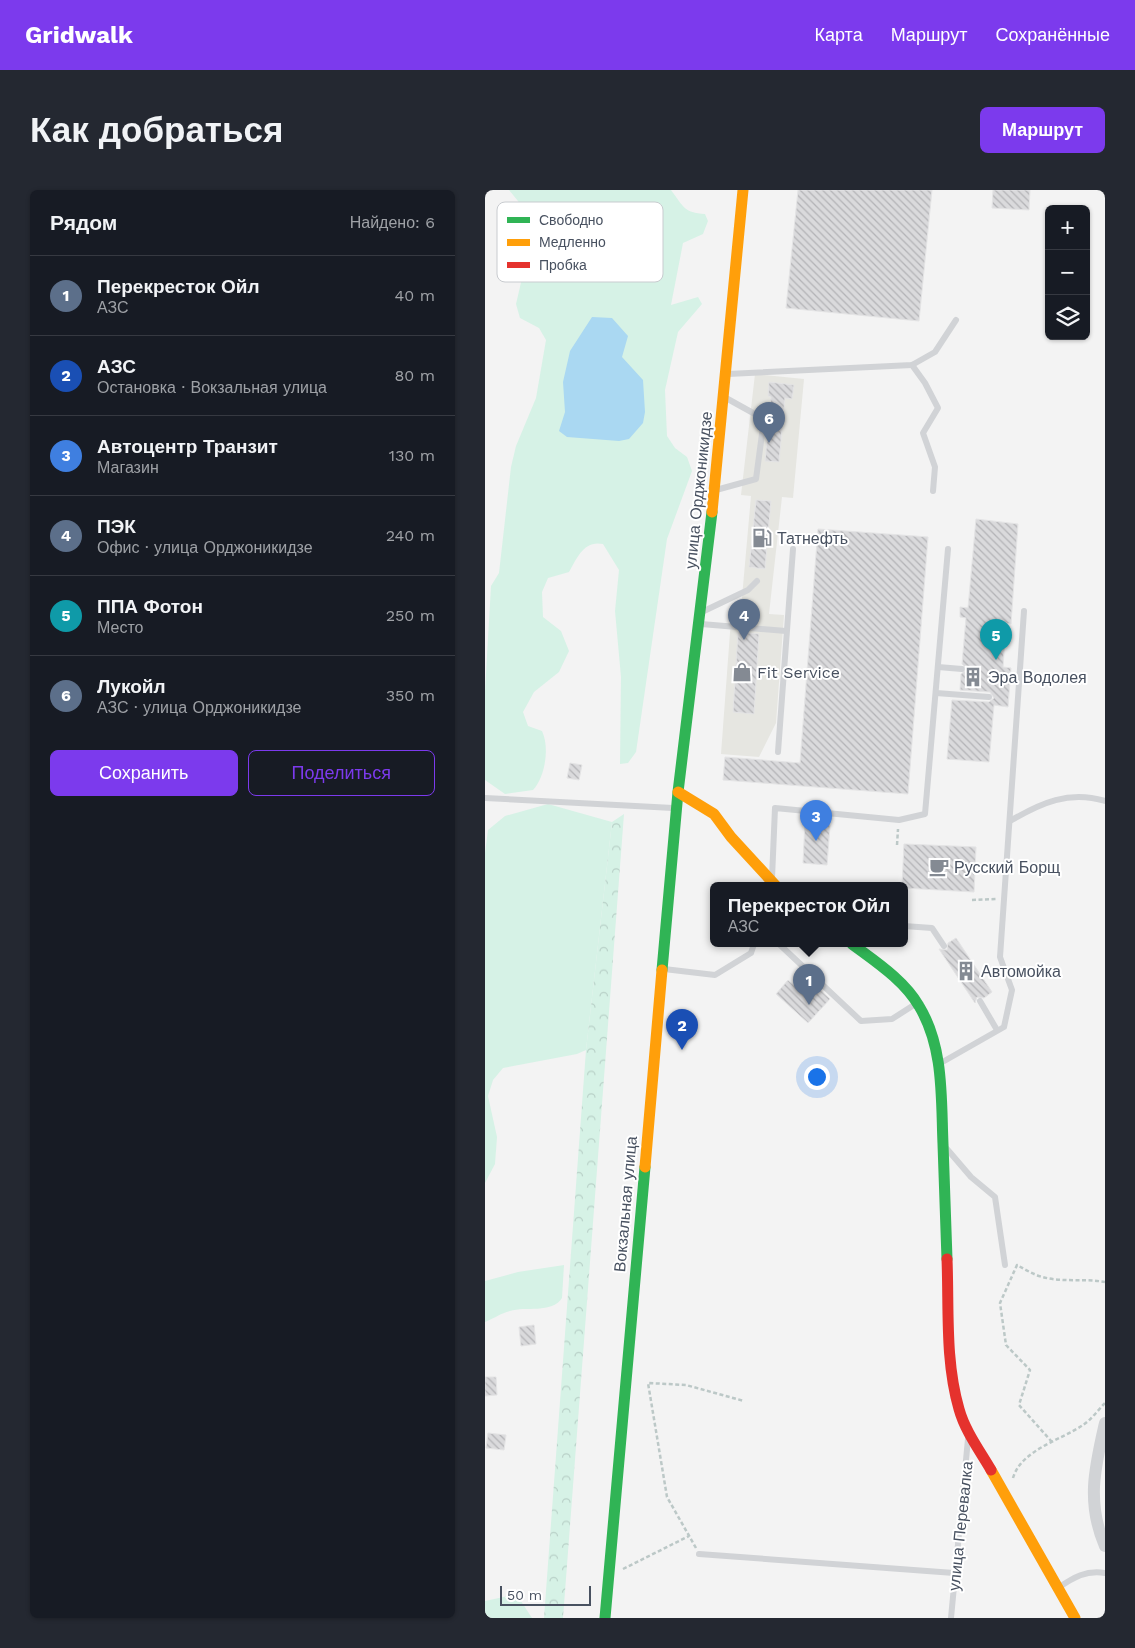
<!DOCTYPE html>
<html lang="ru">
<meta charset="utf-8">
<style>
body{margin:0;font-family:"Work Sans",sans-serif;background:#242831;color:#f1f3f6}
.controls{position:absolute;right:15px;top:15px;display:grid;overflow:hidden;border-radius:8px;box-shadow:0 1px 4px #0004}
.controls button{width:45px;height:45px;display:grid;place-items:center;padding:0;border:0;border-bottom:1px solid #363941;background:#171b24;color:#f1f3f6;font:25px sans-serif}
.scale{position:absolute;left:15px;bottom:12px;width:91px;box-sizing:border-box;padding-left:5px;border:2px solid #485160;border-top:0;font-size:14px;line-height:18px;white-space:nowrap;color:#485160;-webkit-text-stroke:4px #fff;paint-order:stroke}
.you{position:absolute;left:331px;top:886px;width:18px;height:18px;margin:-12px;border:4px solid #fff;border-radius:50%;background:#1a73e8;box-shadow:0 0 0 8px #1a73e833}
.badge{display:grid;place-items:center;width:32px;height:32px;border-radius:50%;background:#7c3aed;color:#fff;font-size:16px;font-weight:700}
.pin{position:absolute;translate:-50% -41px;filter:drop-shadow(0 1px 2px #0008)}
.pin::after{content:'';position:absolute;top:26px;width:18px;height:15px;background:inherit;clip-path:polygon(0 0,100% 0,50% 100%)}
.popup{position:absolute;left:225px;top:692px;width:198px;height:65px;box-sizing:border-box;display:grid;place-content:center;border-radius:8px;background:#171b24;filter:drop-shadow(0 1px 4px #0005);font-size:16px;white-space:nowrap;color:#9ea1a6}
.popup b{font-size:19px;color:#f1f3f6}
.popup::after{content:'';position:absolute;left:50%;top:100%;margin-left:-10px;border:10px solid transparent;border-top-color:#171b24}
.list{margin:0;padding:0;list-style:none}
h2{display:flex;justify-content:space-between;align-items:center;height:65px;margin:0;padding:0 20px;font-size:21px}
h2 small{font-size:16px;font-weight:400;color:#9ea1a6}
.list li{display:grid;grid-template-columns:32px 1fr auto;gap:15px;align-items:center;box-sizing:border-box;height:80px;padding:0 20px;border-top:1px solid #363941}
.list b{display:block;font-size:19px;white-space:nowrap}
.list p{margin:0;font-size:16px;white-space:nowrap;color:#9ea1a6}
.list em{font-size:16px;font-style:normal;color:#9ea1a6}
.actions{display:flex;gap:10px;padding:15px 20px}
.actions a{flex:1;padding:11px 0;border:1px solid #7c3aed;border-radius:8px;text-align:center;font-size:18px;color:#7c3aed}
.actions .main{background:#7c3aed;color:#fff}
.icon{flex:none;width:28px;height:28px;fill:none;stroke:currentColor;stroke-width:2;stroke-linecap:round;stroke-linejoin:round}
.map{position:relative;flex:none;width:620px;height:1428px;overflow:hidden;border-radius:8px}
header{display:flex;align-items:center;gap:30px;box-sizing:border-box;height:70px;padding:0 25px;background:#7c3aed;color:#fff}
header strong{font-size:24px}
nav{display:flex;gap:28px;margin-inline-start:auto;font-size:18px}
.intro{display:flex;align-items:center;justify-content:space-between;box-sizing:border-box;height:120px;padding:0 30px}
h1{margin:0;font-size:35px}
.button{padding:12px 22px;border-radius:8px;background:#7c3aed;color:#fff;font-size:18px;font-weight:700}
main{display:flex;gap:30px;padding:0 30px}
aside{flex:1;background:#171b24;border-radius:8px;box-shadow:0 1px 4px #0004}
.map>svg:first-child{display:block}
</style>
<header>
<strong>Gridwalk</strong>
<nav><a>Карта</a><a>Маршрут</a><a>Сохранённые</a></nav>
</header>
<div class="intro"><h1>Как добраться</h1><a class="button">Маршрут</a></div>
<main>
<aside>
<h2>Рядом<small>Найдено: 6</small></h2>
<ul class="list">
<li><span class="badge" style="background:#5c6f8a">1</span><div><b>Перекресток Ойл</b><p>АЗС</p></div><em>40 m</em></li>
<li><span class="badge" style="background:#1a4fb4">2</span><div><b>АЗС</b><p>Остановка · Вокзальная улица</p></div><em>80 m</em></li>
<li><span class="badge" style="background:#3f7fe0">3</span><div><b>Автоцентр Транзит</b><p>Магазин</p></div><em>130 m</em></li>
<li><span class="badge" style="background:#5c6f8a">4</span><div><b>ПЭК</b><p>Офис · улица Орджоникидзе</p></div><em>240 m</em></li>
<li><span class="badge" style="background:#0f9aa8">5</span><div><b>ППА Фотон</b><p>Место</p></div><em>250 m</em></li>
<li><span class="badge" style="background:#5c6f8a">6</span><div><b>Лукойл</b><p>АЗС · улица Орджоникидзе</p></div><em>350 m</em></li>
</ul>
<div class="actions"><a class="main">Сохранить</a><a>Поделиться</a></div>
</aside>
<div class="map">
<svg width="620" height="1428" viewBox="0 0 620 1428">
<defs>
<pattern id="forest-crowns" width="20" height="18" patternUnits="userSpaceOnUse" patternTransform="scale(1.25)"><rect width="20" height="18" fill="#d6f2e6"/><path d="M2 6a3 3 0 1 1 6 0M12 15a3 3 0 1 1 6 0" fill="none" stroke="#b9d1c8"/></pattern>
<pattern id="building-back-hatch" width="6" height="6" patternUnits="userSpaceOnUse" patternTransform="scale(1.25)"><rect width="6" height="6" fill="#dadadc"/><path d="M-1 5l2 2M0 0l6 6M5-1l2 2" fill="none" stroke="#b3b3b6"/></pattern>
</defs>
<rect width="100%" height="100%" fill="#f3f3f3"/>
<polygon fill="#e6e6e1" points="270,184 319,189 308,308 297,307 284,424 299,425 291,533 274,567 236,564 246,429 255,430 266,306 256,305"/>
<g fill="#d6f2e6">
<path d="M24,0H186C198,16 199,23 220,24L223,31L218,44L198,53L186,115L213,107L217,114L193,142L180,200L182,246L190,258L202,267L207,281L182,349L151,562L143,573L135,574L136,487L130,421L134,380L118,354C99,350 92,368 84,382L63,388L57,402L58,427L76,441L84,461L74,482L49,502L38,522L43,536L57,541C65,558 60,587 48,600L20,604L0,590V501L6,396L14,383L26,277L31,256L51,208L61,150L54,138L35,128L31,114L48,41L46,27Z"/>
<polygon points="63,614 127,632 101,860 92,864 18,878 8,890 3,906 12,947 10,974 0,993 0,663 3,640 20,626"/>
<path d="M79,1075L77,1108C67,1124 40,1116 25,1121C16,1123 8,1129 0,1132V1091L33,1082Z"/>
<polygon points="23,1406 34,1408 47,1428 0,1428 0,1411"/>
</g>
<polygon fill="url(#forest-crowns)" points="139,624 78,1428 59,1428 101,860 127,632"/>
<polygon fill="#aad8f2" points="107,127 127,128 143,146 137,167 158,190 160,222 158,233 144,249 134,251 82,247 74,241 80,222 78,192 85,161"/>
<g fill="url(#building-back-hatch)" stroke="#e4e4e5">
<polygon points="313,0 447,0 434,131 301,118"/>
<polygon points="508,0 545,0 544,20 507,18"/>
<polygon points="284,192 309,195 307,209 300,208 294,272 280,271 286,207 283,206"/>
<polygon points="271,310 286,311 280,379 264,377"/>
<polygon points="491,329 533,334 526,434 521,433 518,477 526,478 523,517 509,515 504,572 462,569 467,510 504,512 509,508 505,502 475,500 476,484 482,479 477,474 481,428 475,427 475,417 483,418"/>
<polygon points="333,339 443,347 423,604 238,590 240,567 315,573"/>
<polygon points="253,442 274,444 269,524 248,522"/>
<polygon points="85,573 97,575 94,590 82,588"/>
<polygon points="320,632 345,635 342,675 318,673"/>
<polygon points="419,654 491,657 489,702 419,698 417,696"/>
<polygon points="471,748 507,802 499,808 492,807 490,813 454,759 462,760 463,753"/>
<polygon points="303,790 320,805 329,794 345,809 323,833 291,804"/>
<polygon points="49,1135 51,1154 36,1156 34,1137"/>
<polygon points="0,1187 11,1187 12,1205 0,1206"/>
<polygon points="3,1243 21,1245 19,1260 1,1258"/>
</g>
<g fill="none" stroke-linecap="round" stroke-linejoin="round">
<g stroke="#bcc8c7" stroke-width="2.5" stroke-dasharray="4 2.5" stroke-linecap="butt">
<polyline points="412,655 413,639"/>
<polyline points="487,710 511,709"/>
<path d="M567,1252L534,1215L545,1180L521,1155L515,1113L532,1075C539,1079 546,1083 554,1086C575,1093 598,1088 620,1092"/>
<path d="M528,1288C536,1260 576,1250 598,1235C606,1230 613,1220 620,1213"/>
<polyline points="211,1358 182,1307 163,1193 201,1195 259,1211"/>
<polyline points="138,1379 204,1346"/>
</g>
<g stroke="#d1d3d6" stroke-width="6">
<polyline points="427,175 440,193 453,218 438,243 450,277 448,301"/>
<polyline points="243,184 427,175 450,162 471,130"/>
<polyline points="231,300 271,289 279,229 241,208"/>
<polyline points="219,421 263,400 272,391"/>
<polyline points="216,434 301,441"/>
<polyline points="453,477 477,479"/>
<polyline points="451,503 504,507"/>
<polyline points="293,562 308,359"/>
<polyline points="0,608 188,618"/>
<path d="M525,631C556,613 584,600 620,611"/>
<polyline points="287,688 290,618 414,630 440,624 463,359"/>
<polyline points="419,736 447,738 459,756"/>
<polyline points="294,754 376,831 407,829 432,813"/>
<polyline points="179,779 230,785 266,763 269,754"/>
<polyline points="495,811 512,840"/>
<polyline points="454,874 519,837 527,800 515,767 539,421"/>
<polyline points="462,959 486,987 510,1007 520,1075"/>
<polyline points="214,1364 469,1383"/>
<path d="M573,1398C589,1387 601,1380 620,1383"/>
<polyline points="466,1428 483,1249"/>
</g>
<path stroke="#d1d3d6" stroke-width="12" d="M620,1233C610,1277 601,1312 620,1356"/>
<g stroke="#30b455" stroke-width="11">
<path d="M367,754C391,772 419,790 434,816C459,857 456,908 458,954C459,992 461,1030 462,1069"/>
<polyline points="177,780 193,602 227,322"/>
<polyline points="120,1428 160,977"/>
</g>
<g stroke="#ff9f0a" stroke-width="11">
<polyline points="227,322 258,0"/>
<polyline points="193,602 229,624 246,647 291,696"/>
<polyline points="160,977 177,780"/>
<polyline points="506,1280 590,1428"/>
</g>
<path stroke="#e5322d" stroke-width="11" d="M462,1069C464,1118 460,1171 474,1219C480,1241 495,1261 506,1280"/>
</g>
<defs>
<symbol id="fuel-bare" viewBox="-9 -9 18 18"><path d="M-5.5-6h7V0h2V4h1.3V-2.5L3-4.5l.8-.8L6-3V5H2.5V1h-1V6h-7ZM-4.2-4.7v3.2H.2V-4.7Z" fill="#848a93" stroke="#fff" stroke-width="2.5" paint-order="stroke"/></symbol>
<symbol id="shop-bare" viewBox="-9 -9 18 18"><path d="M-5-2.5h2.3a2.7 3.5 0 0 1 5.4 0H5L5.5 6h-11ZM-1.5-2.5h3a1.5 2.3 0 0 0-3 0Z" fill="#848a93" stroke="#fff" stroke-width="2.5" paint-order="stroke"/></symbol>
<symbol id="building-bare" viewBox="-9 -9 18 18"><path d="M-4-6H4V6H1V3H-1V6H-4ZM-2.5-4.3h1.7v1.8h-1.7ZM.8-4.3h1.7v1.8H.8ZM-2.5-1h1.7V.8h-1.7ZM.8-1h1.7V.8H.8Z" fill="#848a93" stroke="#fff" stroke-width="2.5" paint-order="stroke"/></symbol>
<symbol id="cafe-bare" viewBox="-9 -9 18 18"><path d="M-5.5-4.5H6V0H3Q3 3.5 0 3.5H-2.5Q-5.5 3.5-5.5 0ZM3-3.2v2h1.7v-2ZM-6 4.5H4V6H-6Z" fill="#848a93" stroke="#fff" stroke-width="2.5" paint-order="stroke"/></symbol>
</defs>
<g fill-rule="evenodd">
<use href="#fuel-bare" x="263" y="334" width="28" height="28"/>
<use href="#shop-bare" x="243" y="468" width="28" height="28"/>
<use href="#building-bare" x="474" y="473" width="28" height="28"/>
<use href="#cafe-bare" x="440" y="663" width="28" height="28"/>
<use href="#building-bare" x="467" y="767" width="28" height="28"/>
</g>
<g text-anchor="middle" stroke-width="4" stroke-linejoin="round" paint-order="stroke">
<g font-size="16" fill="#485160" stroke="#fff">
<text transform="translate(213 300) rotate(-84)" y="6">улица Орджоникидзе</text>
<text transform="translate(140 1014) rotate(-85)" y="6">Вокзальная улица</text>
<text transform="translate(475 1336) rotate(-84)" y="6">улица Перевалка</text>
</g>
<g font-size="16" fill="#485160" stroke="#fff" text-anchor="start">
<text x="292" y="354">Татнефть</text>
<text x="272" y="488">Fit Service</text>
<text x="503" y="493">Эра Водолея</text>
<text x="469" y="683">Русский Борщ</text>
<text x="496" y="787">Автомойка</text>
</g>
</g>
<rect x="12" y="12" width="166" height="80" rx="8" fill="#fff" stroke="#c8cbcf" stroke-width="1"/>
<rect x="22" y="27" width="23" height="6" fill="#30b455"/>
<rect x="22" y="49" width="23" height="7" fill="#ff9f0a"/>
<rect x="22" y="72" width="23" height="6" fill="#e5322d"/>
<g font-size="14" fill="#485160">
<text x="54" y="35">Свободно</text>
<text x="54" y="57">Медленно</text>
<text x="54" y="80">Пробка</text>
</g>
</svg>
<div class="controls">
<button>+</button>
<button>−</button>
<button><svg class="icon" aria-label="layers" viewBox="0 0 24 24"><path d="M12 4l9 5-9 5-9-5zM3 14l9 5 9-5"/></svg></button>
</div>
<div class="scale">50 m</div>
<div class="you"></div>
<div class="pin badge" style="left:324px;top:815px;background:#5c6f8a">1</div>
<div class="popup"><b>Перекресток Ойл</b>АЗС</div>
<div class="pin badge" style="left:197px;top:860px;background:#1a4fb4">2</div>
<div class="pin badge" style="left:331px;top:651px;background:#3f7fe0">3</div>
<div class="pin badge" style="left:259px;top:450px;background:#5c6f8a">4</div>
<div class="pin badge" style="left:511px;top:470px;background:#0f9aa8">5</div>
<div class="pin badge" style="left:284px;top:253px;background:#5c6f8a">6</div>
</div>
</main>
